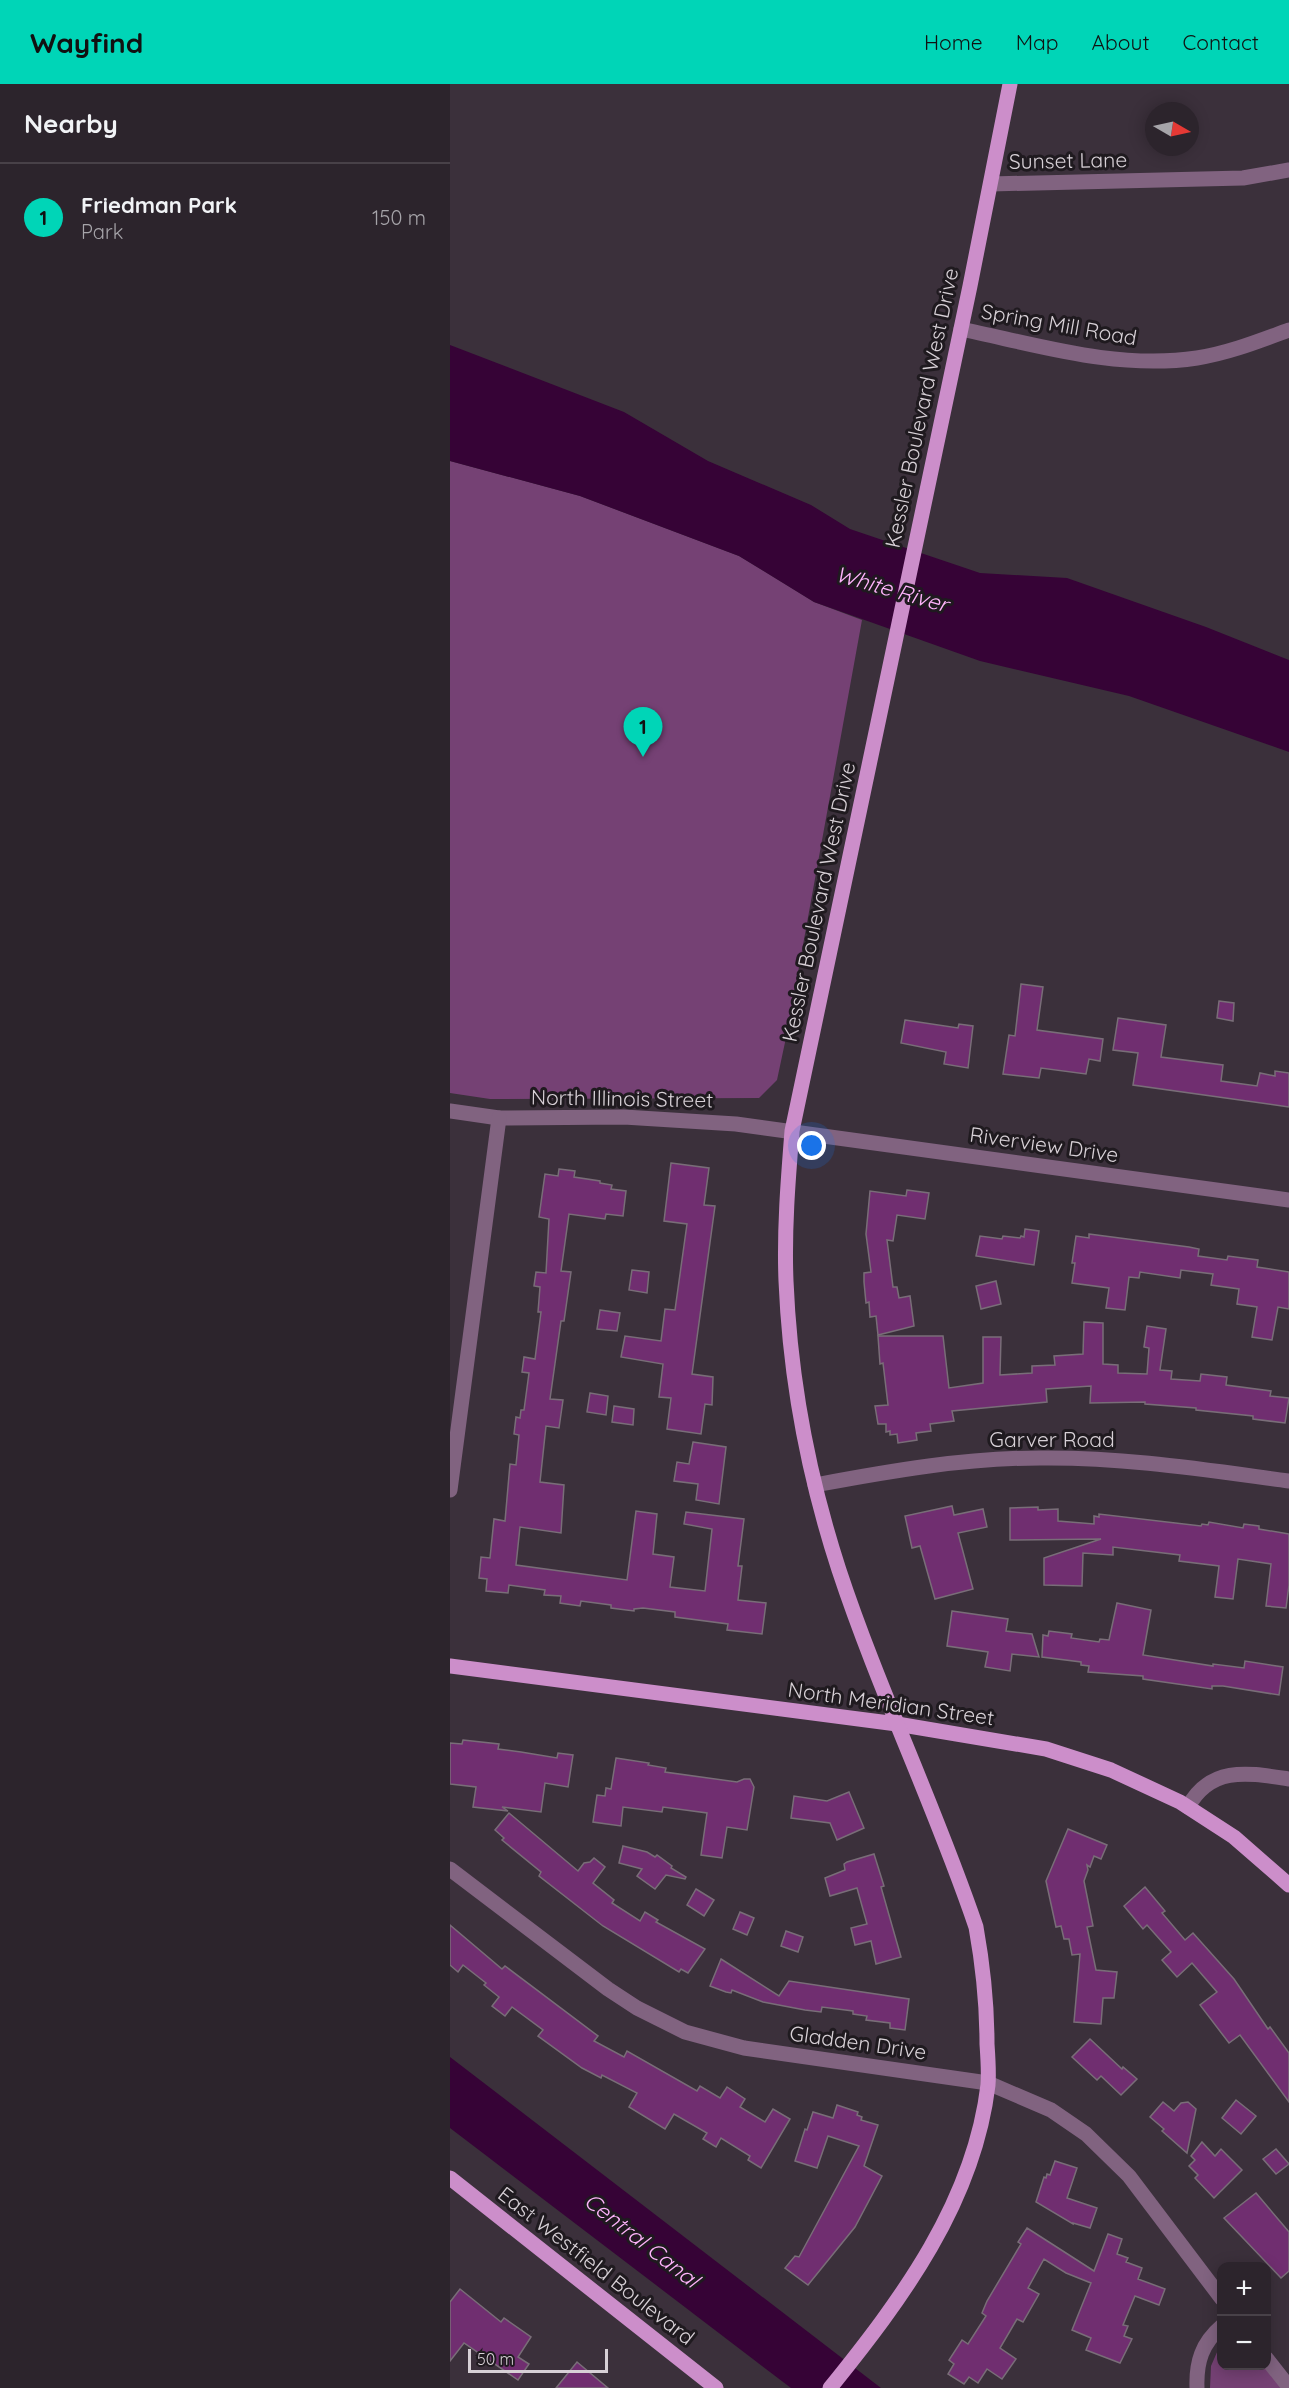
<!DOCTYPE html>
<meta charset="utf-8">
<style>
body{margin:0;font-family:Quicksand,sans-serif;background:#342c34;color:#f1f3f6}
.controls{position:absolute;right:18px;bottom:18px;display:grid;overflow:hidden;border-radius:12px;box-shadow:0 3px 15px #0003}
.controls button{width:54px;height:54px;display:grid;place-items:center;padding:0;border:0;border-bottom:2px solid #484148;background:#2c242c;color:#f1f3f6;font:30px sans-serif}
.compass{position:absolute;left:695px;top:18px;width:54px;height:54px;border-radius:50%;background:#2c242c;box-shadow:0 3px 15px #0003;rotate:99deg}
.scale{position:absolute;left:18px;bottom:15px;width:140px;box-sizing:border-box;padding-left:6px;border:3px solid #d7d0d6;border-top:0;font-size:16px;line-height:21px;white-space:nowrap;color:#d7d0d6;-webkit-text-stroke:4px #1f1a1f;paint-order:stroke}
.you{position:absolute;left:362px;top:1062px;width:21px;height:21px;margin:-15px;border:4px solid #fff;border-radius:50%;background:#1a73e8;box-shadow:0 0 0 9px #1a73e833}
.badge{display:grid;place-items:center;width:39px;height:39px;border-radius:50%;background:#00d5b7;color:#111;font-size:20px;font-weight:700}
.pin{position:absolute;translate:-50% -50px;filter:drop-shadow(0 2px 3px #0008)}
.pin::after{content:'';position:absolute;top:32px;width:21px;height:18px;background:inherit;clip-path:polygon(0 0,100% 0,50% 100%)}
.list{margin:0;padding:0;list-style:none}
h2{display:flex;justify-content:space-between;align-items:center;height:78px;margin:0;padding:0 24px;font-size:26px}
h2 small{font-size:20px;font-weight:400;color:#a6a4a9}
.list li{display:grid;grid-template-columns:39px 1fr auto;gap:18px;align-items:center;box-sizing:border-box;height:108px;padding:0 24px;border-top:2px solid #484148}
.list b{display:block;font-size:22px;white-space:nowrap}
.list p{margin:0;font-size:20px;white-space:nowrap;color:#a6a4a9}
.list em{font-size:20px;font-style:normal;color:#a6a4a9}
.map{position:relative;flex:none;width:839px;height:2304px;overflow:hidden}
header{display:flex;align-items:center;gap:36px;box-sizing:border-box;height:84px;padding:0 30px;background:#00d5b7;color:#111}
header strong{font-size:28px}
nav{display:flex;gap:33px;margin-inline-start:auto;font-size:21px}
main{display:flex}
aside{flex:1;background:#2c242c}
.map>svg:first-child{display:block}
</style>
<header>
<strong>Wayfind</strong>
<nav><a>Home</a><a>Map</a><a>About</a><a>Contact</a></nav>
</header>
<main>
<aside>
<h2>Nearby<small></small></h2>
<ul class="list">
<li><span class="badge">1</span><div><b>Friedman Park</b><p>Park</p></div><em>150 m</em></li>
</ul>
</aside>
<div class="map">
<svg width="839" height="2304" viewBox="0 0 839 2304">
<rect width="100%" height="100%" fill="#3b303b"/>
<g fill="#754174">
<polygon points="0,377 130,412 289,472 364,518 412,536 337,949 327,996 309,1014 40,1015 0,1009"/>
<polygon points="771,2259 772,2282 814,2282 832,2304 760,2304 761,2282"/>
</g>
<g fill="#360336">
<polygon points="0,261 174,328 258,377 361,421 400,445 530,489 617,494 756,543 839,576 839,668 679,612 530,577 364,518 289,472 130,412 0,377"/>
<polygon points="0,1973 431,2304 341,2304 0,2044"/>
</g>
<g fill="#702e70" stroke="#796d78" stroke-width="1.5">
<polygon points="571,900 593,903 587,946 653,955 650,977 639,975 636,990 591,984 589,994 553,990 559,951 565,952"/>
<polygon points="769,917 784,919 783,937 767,934"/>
<polygon points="668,934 716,941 711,973 773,981 771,997 807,1002 810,989 825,992 825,987 839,989 839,1023 683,1001 688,969 663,966"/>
<polygon points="455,936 508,944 509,940 523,942 518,984 494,980 496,968 451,959"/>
<polygon points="221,1079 259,1084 254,1121 265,1122 242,1290 263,1293 262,1321 255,1320 251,1350 217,1345 221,1314 209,1313 213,1280 171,1273 175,1252 211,1257 215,1225 225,1226 237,1140 214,1137"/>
<polygon points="109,1085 125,1087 124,1093 150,1097 150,1099 162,1101 161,1105 176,1107 173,1132 156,1130 155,1135 119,1130 111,1187 121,1188 114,1237 111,1237 100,1315 113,1316 109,1344 96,1342 90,1398 114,1401 111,1449 70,1443 66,1481 177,1496 186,1427 207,1430 203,1470 224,1473 220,1503 255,1507 262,1445 234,1440 236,1428 294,1435 288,1482 292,1482 288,1516 316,1519 312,1550 277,1546 278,1540 225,1533 225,1528 193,1524 184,1525 184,1527 161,1524 161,1521 131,1517 130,1522 110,1519 111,1512 94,1511 95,1506 59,1501 58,1509 36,1507 37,1495 29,1494 31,1473 40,1474 44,1435 55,1437 60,1380 66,1381 69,1351 64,1350 66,1333 70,1334 71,1326 74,1326 79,1289 72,1288 74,1273 85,1275 91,1228 88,1228 90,1203 84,1202 86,1188 96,1189 99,1135 89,1133 95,1090 108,1092"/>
<polygon points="457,1106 479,1109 475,1135 447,1131 443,1157 437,1156 443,1203 447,1203 449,1214 460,1212 464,1242 428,1251 426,1232 420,1233 419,1218 416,1219 414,1198 414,1189 421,1188 416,1150 420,1107 456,1112"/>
<polygon points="575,1145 589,1147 584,1181 526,1172 530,1152 552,1155 553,1152 570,1154 571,1152 574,1153"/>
<polygon points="639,1150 739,1163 749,1165 748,1172 777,1176 778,1172 808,1176 807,1183 839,1188 839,1225 828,1223 822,1256 802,1253 807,1223 787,1220 789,1205 761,1201 763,1190 731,1186 730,1194 690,1188 689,1194 679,1193 675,1226 656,1224 659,1204 622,1199 625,1179 622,1179 626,1152 639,1154"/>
<polygon points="182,1186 199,1188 197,1209 179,1206"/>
<polygon points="546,1197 551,1220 531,1225 526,1202"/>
<polygon points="150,1226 170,1229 167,1247 147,1245"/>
<polygon points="634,1238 653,1239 653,1280 668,1281 668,1289 697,1290 699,1264 694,1263 697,1242 716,1245 710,1286 722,1287 721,1295 750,1297 751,1290 777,1293 776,1301 821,1307 820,1312 839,1314 835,1339 803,1335 803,1332 746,1326 746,1324 695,1320 695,1318 640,1319 641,1302 596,1305 597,1318 502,1327 504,1337 480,1340 481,1347 466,1349 467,1356 448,1359 447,1350 440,1351 440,1347 436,1348 436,1340 428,1340 425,1322 438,1321 433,1279 430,1280 428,1252 493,1252 499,1304 533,1299 533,1253 551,1253 550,1291 582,1289 582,1282 605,1281 604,1272 633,1270"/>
<polygon points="140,1309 158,1312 156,1331 137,1328"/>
<polygon points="164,1322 184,1325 183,1341 162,1338"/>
<polygon points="243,1358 276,1363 269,1420 246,1416 248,1400 224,1397 227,1378 239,1380"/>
<polygon points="502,1422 504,1431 533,1425 537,1443 508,1449 523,1505 485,1515 470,1462 462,1464 455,1432"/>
<polygon points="588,1423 588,1426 608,1425 608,1437 644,1440 644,1432 649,1433 649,1430 751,1442 752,1440 758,1441 759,1438 793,1444 794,1440 809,1442 809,1445 839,1450 839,1501 836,1524 816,1522 821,1480 788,1475 783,1515 765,1513 769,1482 729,1477 730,1471 663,1463 663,1471 633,1469 632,1502 594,1501 594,1474 651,1455 560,1456 560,1424"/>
<polygon points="667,1519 701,1526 693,1571 763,1582 763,1580 794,1584 795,1577 833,1583 829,1611 773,1602 762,1602 762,1605 693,1595 693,1592 638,1588 639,1582 631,1581 631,1578 592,1573 593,1551 598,1552 599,1547 622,1550 621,1554 649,1558 650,1555 659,1556"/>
<polygon points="502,1527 558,1535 556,1547 582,1550 589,1573 562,1570 560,1587 535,1583 538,1568 497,1562"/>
<polygon points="13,1656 49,1660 48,1665 71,1668 107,1674 108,1669 123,1671 118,1703 95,1699 91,1728 52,1723 58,1727 23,1723 26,1703 0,1700 0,1659 12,1660"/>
<polygon points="166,1674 199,1679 198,1681 216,1684 215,1688 287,1698 294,1695 300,1695 304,1703 297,1746 277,1743 272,1774 251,1771 257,1729 213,1723 212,1728 173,1723 171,1742 143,1738 147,1711 155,1712 156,1704 161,1705"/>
<polygon points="399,1708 414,1744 387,1756 380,1739 341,1734 344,1712 377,1717"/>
<polygon points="59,1729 128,1787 134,1779 140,1778 144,1774 155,1783 143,1799 164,1816 162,1819 190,1837 195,1828 208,1836 206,1838 255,1865 238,1889 231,1885 229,1888 153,1842 89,1792 91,1788 52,1756 54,1754 45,1746"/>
<polygon points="618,1745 657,1761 651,1775 644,1772 640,1783 637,1781 638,1786 634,1797 643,1842 637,1843 646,1886 667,1888 664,1914 653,1914 651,1940 624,1938 630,1870 622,1871 619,1855 614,1855 611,1842 606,1843 596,1797"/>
<polygon points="173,1762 197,1768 205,1773 207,1771 222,1782 221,1784 236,1793 235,1795 216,1791 205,1805 187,1792 192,1785 169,1779"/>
<polygon points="424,1770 434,1802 431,1803 451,1873 426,1880 421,1857 405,1861 401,1844 417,1840 407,1804 380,1812 375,1794 395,1786 394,1780 397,1778"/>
<polygon points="695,1803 715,1827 712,1829 735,1856 743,1849 784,1895 818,1945 820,1943 839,1969 839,2018 790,1951 779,1959 750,1921 767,1908 742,1879 727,1893 712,1876 721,1868 697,1841 693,1845 674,1822"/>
<polygon points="246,1805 264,1816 254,1832 237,1821"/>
<polygon points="290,1828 304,1834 297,1851 283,1845"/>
<polygon points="0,1841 52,1885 55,1882 148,1952 144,1957 174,1973 177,1967 247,2007 250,2002 270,2014 277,2003 295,2015 290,2023 315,2038 323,2025 340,2035 311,2084 298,2076 300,2072 271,2054 266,2063 253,2055 257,2049 224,2030 215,2045 179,2023 187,2009 152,1991 151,1994 132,1984 88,1952 93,1946 62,1923 55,1932 42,1922 49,1913 34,1901 36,1899 13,1881 8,1888 0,1881"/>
<polygon points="336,1847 353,1853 348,1868 331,1862"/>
<polygon points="271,1875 329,1912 339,1897 459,1915 455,1946 440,1944 440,1939 416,1936 417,1932 403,1930 403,1927 372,1923 371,1928 355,1926 313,1918 282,1906 281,1909 276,1908 260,1902"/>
<polygon points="640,1955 672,1985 673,1983 687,1995 671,2011 651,1992 647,1996 622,1973"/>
<polygon points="786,2016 806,2032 791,2050 772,2034"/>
<polygon points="713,2018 724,2027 731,2019 738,2018 746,2025 737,2069 712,2047 714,2045 700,2033"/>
<polygon points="387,2021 408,2028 407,2031 412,2033 411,2036 428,2041 414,2082 432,2092 405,2143 358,2201 335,2184 345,2172 349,2173 409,2062 378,2052 367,2084 345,2077 355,2045 357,2046 363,2028 383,2034"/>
<polygon points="752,2058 765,2072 771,2065 792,2086 764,2114 745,2094 748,2091 739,2082 745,2076 741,2072"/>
<polygon points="826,2065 839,2080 826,2090 813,2075"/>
<polygon points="605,2077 627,2084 617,2114 647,2124 640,2144 623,2139 623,2140 586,2118 594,2093 596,2094 597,2090 600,2091"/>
<polygon points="806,2109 839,2148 839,2187 831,2194 774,2134"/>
<polygon points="577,2144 644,2187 658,2150 672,2155 667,2170 678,2174 676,2178 692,2184 688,2195 715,2205 709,2221 685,2212 673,2241 678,2242 674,2252 682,2255 670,2279 636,2266 641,2254 622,2246 641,2199 616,2189 594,2175 578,2204 589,2210 573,2238 567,2235 550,2264 566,2275 552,2295 537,2285 528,2299 519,2293 514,2300 498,2290 504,2280 499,2276 512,2256 518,2260 536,2232 532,2229 537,2217 571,2160 568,2158"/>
<polygon points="10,2205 51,2238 54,2234 81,2253 68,2273 79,2280 68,2296 14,2259 0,2277 0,2218"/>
<polygon points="127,2278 158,2304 106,2304"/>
</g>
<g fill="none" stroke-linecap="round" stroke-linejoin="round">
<g stroke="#816380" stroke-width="15">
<polyline points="541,100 793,94 839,86"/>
<path d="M511,245C588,261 667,286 747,274C779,269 809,257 839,246"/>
<polyline points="0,1027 49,1034 174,1033 286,1040 839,1116"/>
<path d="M365,1401C440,1387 514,1374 590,1374C674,1373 756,1386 839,1397"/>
<polyline points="0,1406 49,1034"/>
<path d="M738,1723C761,1681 799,1689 839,1695"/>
<polyline points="0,1785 158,1905 187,1924 235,1948 294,1964 538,1999 601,2026 636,2050 679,2092 772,2215"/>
<polyline points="816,2274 839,2303"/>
<path d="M747,2304C746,2278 752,2259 772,2242"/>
</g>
<g stroke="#cc8eca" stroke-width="15">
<polyline points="0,1582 447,1640 596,1665 661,1686 730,1718 784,1753 839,1801"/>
<polyline points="0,2094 266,2304"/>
<path d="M380,2304C452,2215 524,2118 538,2001C539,1988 538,1974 537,1960C537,1920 533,1882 526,1843C485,1722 429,1607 389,1486C359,1394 340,1294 336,1197C334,1147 338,1097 342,1047L520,202L560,0"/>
</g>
</g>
<g text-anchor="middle" stroke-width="6" stroke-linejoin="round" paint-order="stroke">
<g font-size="21" fill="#d7d0d6" stroke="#1f1a1f">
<text transform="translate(618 77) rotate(-1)" y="7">Sunset Lane</text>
<text transform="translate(609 241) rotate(10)" y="7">Spring Mill Road</text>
<text transform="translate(472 324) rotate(-78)" y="7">Kessler Boulevard West Drive</text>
<text transform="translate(369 818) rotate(-78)" y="7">Kessler Boulevard West Drive</text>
<text transform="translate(172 1015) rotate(1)" y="7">North Illinois Street</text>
<text transform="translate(594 1061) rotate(8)" y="7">Riverview Drive</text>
<text x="602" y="1363">Garver Road</text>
<text transform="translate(441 1620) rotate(8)" y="7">North Meridian Street</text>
<text transform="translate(408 1959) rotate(8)" y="7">Gladden Drive</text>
<text transform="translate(146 2182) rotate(38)" y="7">East Westfield Boulevard</text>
</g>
<g font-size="22" font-style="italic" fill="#ffb4fc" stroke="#1f1a1f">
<text transform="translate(442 505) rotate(16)" y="8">White River</text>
<text transform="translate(192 2156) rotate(38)" y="8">Central Canal</text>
</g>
</g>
</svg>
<div class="controls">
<button>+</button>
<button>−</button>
</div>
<svg class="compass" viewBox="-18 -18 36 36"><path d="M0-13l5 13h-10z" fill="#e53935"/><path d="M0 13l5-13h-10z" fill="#a6a4a9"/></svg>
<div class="scale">50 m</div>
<div class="you"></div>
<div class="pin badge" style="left:193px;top:673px">1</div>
</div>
</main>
